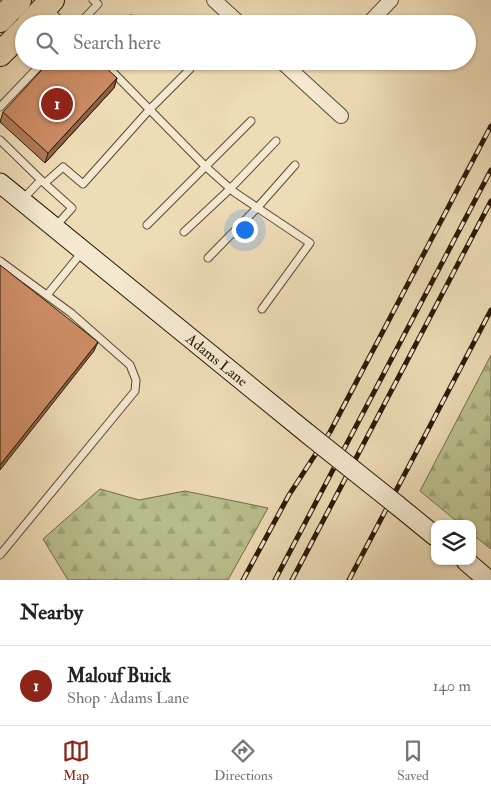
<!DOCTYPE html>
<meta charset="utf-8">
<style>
body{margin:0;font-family:"IM FELL Double Pica",serif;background:#f6f6f6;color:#222}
.controls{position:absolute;right:15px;bottom:15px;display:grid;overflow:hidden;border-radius:10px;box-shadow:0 1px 4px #0004}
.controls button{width:45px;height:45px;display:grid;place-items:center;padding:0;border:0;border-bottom:1px solid #e0e0e0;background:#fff;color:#222;font:25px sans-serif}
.you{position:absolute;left:244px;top:229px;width:18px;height:18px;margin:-12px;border:4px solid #fff;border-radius:50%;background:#1a73e8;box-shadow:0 0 0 8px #1a73e833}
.badge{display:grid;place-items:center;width:32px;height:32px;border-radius:50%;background:#8f2418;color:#fff;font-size:16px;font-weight:700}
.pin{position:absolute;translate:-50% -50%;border:2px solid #fff;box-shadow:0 1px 5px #0006}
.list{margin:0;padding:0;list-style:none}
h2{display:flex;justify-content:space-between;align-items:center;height:65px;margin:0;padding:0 20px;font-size:21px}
h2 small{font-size:16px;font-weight:400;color:#767676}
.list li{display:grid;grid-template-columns:32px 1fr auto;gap:15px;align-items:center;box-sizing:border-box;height:80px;padding:0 20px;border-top:1px solid #e0e0e0}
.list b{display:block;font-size:19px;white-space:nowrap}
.list p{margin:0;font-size:16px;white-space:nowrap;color:#767676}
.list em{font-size:16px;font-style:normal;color:#767676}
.icon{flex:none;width:28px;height:28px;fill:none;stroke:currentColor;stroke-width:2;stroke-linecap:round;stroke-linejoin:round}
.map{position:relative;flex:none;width:491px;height:580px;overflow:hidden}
.search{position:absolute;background:#fff;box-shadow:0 1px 4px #0004;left:15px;right:15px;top:15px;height:55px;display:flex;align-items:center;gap:12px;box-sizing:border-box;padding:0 18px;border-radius:28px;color:#767676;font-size:19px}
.sheet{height:145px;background:#fff}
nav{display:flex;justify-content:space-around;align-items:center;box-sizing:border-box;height:70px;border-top:1px solid #e0e0e0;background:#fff;font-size:14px;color:#767676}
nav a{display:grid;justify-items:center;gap:2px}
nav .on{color:#8f2418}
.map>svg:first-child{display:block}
</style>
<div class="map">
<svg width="491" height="580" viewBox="0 0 491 580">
<defs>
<pattern id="forest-firs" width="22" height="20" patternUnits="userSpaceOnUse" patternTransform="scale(1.25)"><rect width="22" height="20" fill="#bac08d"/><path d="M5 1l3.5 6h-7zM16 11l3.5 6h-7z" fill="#a0a478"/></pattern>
</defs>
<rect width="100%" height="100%" fill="#eedcb7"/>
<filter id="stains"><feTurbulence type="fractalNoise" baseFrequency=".004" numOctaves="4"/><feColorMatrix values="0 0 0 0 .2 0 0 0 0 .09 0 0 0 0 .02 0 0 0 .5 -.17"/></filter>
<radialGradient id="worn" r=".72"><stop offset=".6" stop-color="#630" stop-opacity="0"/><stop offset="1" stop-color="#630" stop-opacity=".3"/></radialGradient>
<g fill="url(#forest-firs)" stroke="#726c48">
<polygon points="491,355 491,549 472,534 472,524 460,524 420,491"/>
<polygon points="100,489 139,500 185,491 268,508 228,580 68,580 43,539"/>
</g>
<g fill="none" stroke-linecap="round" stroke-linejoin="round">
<defs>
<g id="lane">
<polyline points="48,9 64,24"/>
<polyline points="79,24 98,4 93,0"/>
<polyline points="127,24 131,19 137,24"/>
<polyline points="102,61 205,166 234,192 310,243 262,309"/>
<polyline points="0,107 44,61"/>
<polyline points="0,140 41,180 22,200"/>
<polyline points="42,181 72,208 55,227"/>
<polyline points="45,183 63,167 83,184 150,109 190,69 181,61"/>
<polyline points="147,225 251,121"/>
<polyline points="184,232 231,188 276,141"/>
<polyline points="208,258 257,208 295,165"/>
<polyline points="0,261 71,313 130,365 136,380 135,391 0,555"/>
<polyline points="47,295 83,251"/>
</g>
<g id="street">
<polyline points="214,0 240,24"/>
<polyline points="368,24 391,0"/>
<polyline points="281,61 341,116"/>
</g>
<g id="secondary">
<polyline points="0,183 308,434"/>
<polyline points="397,505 435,536"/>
<polyline points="466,561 488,580"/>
</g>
<g id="highway">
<polyline points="0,20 19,0"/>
<polyline points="29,24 52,0"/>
<polyline points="0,54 24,30"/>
</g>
</defs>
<use href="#lane" stroke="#5a4931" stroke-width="9"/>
<use href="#street" stroke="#5a4931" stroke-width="16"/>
<use href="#secondary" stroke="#291804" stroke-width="21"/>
<use href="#highway" stroke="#291804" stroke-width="26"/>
<use href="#lane" stroke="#f4e8d0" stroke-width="7"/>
<use href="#street" stroke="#f4e8d0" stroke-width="14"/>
<use href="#secondary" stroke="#f4e8d0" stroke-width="19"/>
<use href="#highway" stroke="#eedcb7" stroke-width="24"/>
<defs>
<g id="rail">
<polyline points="243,580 289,495 330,432 491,126"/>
<polyline points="275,580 491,170"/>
<polyline points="292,580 491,201"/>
<polyline points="349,580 491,310"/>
</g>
</defs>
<use href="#rail" stroke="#291804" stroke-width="5"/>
<use href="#rail" stroke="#f4e8d0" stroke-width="3" stroke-dasharray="9" stroke-linecap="butt"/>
<defs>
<polyline id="secondary-bridge" points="308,434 397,505"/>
</defs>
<use href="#secondary-bridge" stroke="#291804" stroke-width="21" stroke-linecap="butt"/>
<use href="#secondary-bridge" stroke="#f4e8d0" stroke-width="19"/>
</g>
<polygon fill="#b07958" stroke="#291804" points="117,78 114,88 45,163 0,122 3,112"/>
<g fill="#906347" stroke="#291804">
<polygon points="117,78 114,88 45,163 48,153"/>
<polygon points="98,342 94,351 0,470 0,465"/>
</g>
<g fill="#cd8d66" stroke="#291804">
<polygon points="50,61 99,61 117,78 48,153 3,112"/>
<polygon points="0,265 98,342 0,465"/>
</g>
<g text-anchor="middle" stroke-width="5" stroke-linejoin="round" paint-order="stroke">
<g font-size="15" fill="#291804" stroke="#f4e8d0">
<text transform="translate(217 360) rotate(39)" y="5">Adams Lane</text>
</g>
</g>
<rect width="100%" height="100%" filter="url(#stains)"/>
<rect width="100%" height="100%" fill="url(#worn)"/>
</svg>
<div class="controls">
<button><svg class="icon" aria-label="layers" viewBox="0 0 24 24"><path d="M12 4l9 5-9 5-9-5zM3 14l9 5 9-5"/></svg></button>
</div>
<div class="you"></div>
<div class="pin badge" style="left:57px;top:104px">1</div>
<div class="search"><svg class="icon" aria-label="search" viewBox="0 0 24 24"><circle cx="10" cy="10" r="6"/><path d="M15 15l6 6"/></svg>Search here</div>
</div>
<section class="sheet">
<h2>Nearby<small></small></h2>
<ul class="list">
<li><span class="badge">1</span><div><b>Malouf Buick</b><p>Shop · Adams Lane</p></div><em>140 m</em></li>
</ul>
</section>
<nav>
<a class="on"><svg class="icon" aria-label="map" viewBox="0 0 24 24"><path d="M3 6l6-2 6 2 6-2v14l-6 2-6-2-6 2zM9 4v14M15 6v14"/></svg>Map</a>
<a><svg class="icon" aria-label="directions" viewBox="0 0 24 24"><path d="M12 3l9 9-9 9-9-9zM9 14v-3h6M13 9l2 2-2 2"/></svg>Directions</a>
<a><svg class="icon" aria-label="saved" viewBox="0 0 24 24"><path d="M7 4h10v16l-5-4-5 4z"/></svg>Saved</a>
</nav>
